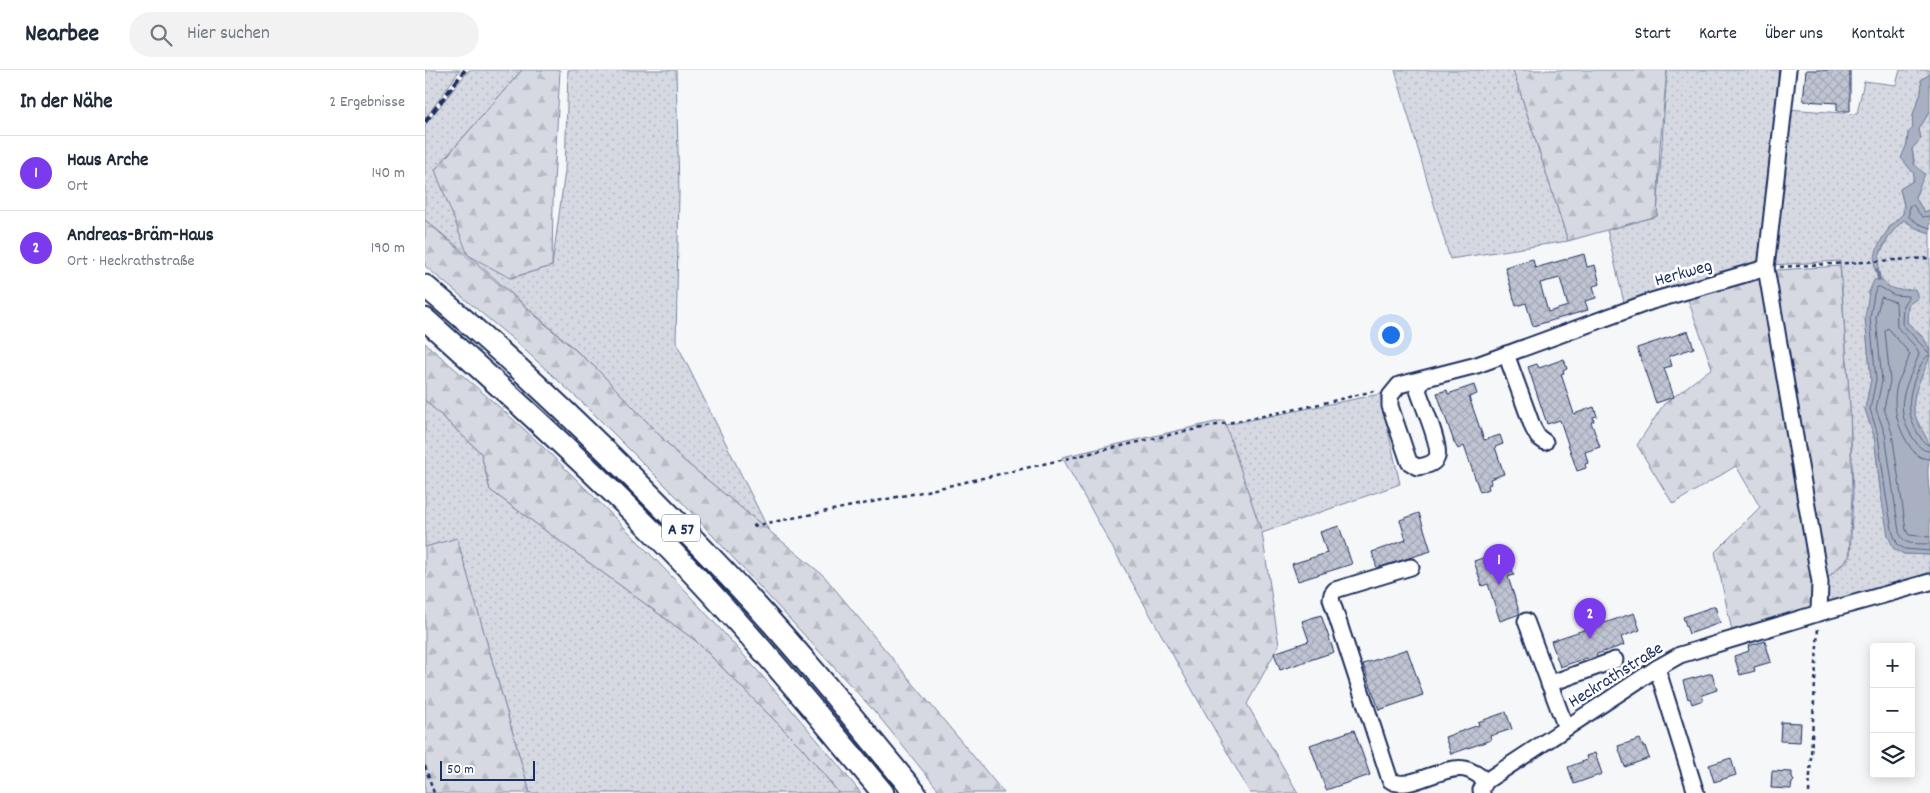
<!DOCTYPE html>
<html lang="de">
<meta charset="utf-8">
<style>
body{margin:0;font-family:Dekko,sans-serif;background:#f2f2f3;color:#1f2937}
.controls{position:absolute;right:15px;bottom:15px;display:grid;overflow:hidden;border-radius:5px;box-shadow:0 2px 12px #0003}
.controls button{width:45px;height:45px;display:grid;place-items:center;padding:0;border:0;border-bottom:1px solid #e0e1e3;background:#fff;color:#1f2937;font:25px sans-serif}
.scale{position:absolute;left:15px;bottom:12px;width:95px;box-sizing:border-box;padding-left:5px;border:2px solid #1b2f5e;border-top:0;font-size:14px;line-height:18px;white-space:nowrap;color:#1b2f5e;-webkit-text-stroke:4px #fff;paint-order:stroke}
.you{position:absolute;left:965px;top:264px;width:18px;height:18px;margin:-12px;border:4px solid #fff;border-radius:50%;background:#1a73e8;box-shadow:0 0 0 8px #1a73e833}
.badge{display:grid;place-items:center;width:32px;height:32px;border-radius:50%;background:#7c3aed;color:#fff;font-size:16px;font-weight:700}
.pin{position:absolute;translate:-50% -41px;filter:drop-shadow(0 1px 2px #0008)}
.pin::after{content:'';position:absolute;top:26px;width:18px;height:15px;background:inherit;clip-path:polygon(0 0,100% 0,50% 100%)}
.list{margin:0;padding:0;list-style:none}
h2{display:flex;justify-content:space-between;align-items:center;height:65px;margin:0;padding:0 20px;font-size:21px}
h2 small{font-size:16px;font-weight:400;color:#747a83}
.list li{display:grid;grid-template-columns:32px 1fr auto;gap:15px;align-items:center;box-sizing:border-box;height:75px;padding:0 20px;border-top:1px solid #e0e1e3}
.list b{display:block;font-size:19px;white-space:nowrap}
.list p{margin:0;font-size:16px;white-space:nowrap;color:#747a83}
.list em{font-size:16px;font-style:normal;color:#747a83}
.icon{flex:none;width:28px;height:28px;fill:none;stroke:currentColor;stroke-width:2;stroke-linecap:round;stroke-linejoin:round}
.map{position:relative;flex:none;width:1505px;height:723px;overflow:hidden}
header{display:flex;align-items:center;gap:30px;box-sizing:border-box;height:70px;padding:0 25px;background:#fff;border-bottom:1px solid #e0e1e3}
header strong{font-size:24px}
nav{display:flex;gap:28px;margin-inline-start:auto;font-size:18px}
.search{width:350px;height:45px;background:#f2f2f3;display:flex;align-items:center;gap:12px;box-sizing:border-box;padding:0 18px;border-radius:28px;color:#747a83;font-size:19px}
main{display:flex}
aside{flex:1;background:#fff}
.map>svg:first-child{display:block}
</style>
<header>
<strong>Nearbee</strong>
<div class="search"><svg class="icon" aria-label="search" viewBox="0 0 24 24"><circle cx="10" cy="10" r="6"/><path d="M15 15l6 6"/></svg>Hier suchen</div>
<nav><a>Start</a><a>Karte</a><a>Über uns</a><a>Kontakt</a></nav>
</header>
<main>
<aside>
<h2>In der Nähe<small>2 Ergebnisse</small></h2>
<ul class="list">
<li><span class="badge">1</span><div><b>Haus Arche</b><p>Ort</p></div><em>140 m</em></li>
<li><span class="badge">2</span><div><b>Andreas-Bräm-Haus</b><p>Ort · Heckrathstraße</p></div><em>190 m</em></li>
</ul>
</aside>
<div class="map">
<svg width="1505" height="723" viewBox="0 0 1505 723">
<defs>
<pattern id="green-dots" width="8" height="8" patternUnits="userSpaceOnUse" patternTransform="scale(1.25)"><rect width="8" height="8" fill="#d6d9e2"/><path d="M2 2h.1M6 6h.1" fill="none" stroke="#b7bbc4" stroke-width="1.8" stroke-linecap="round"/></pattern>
<pattern id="forest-firs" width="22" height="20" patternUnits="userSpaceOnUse" patternTransform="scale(1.25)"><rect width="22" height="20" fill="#d6d9e2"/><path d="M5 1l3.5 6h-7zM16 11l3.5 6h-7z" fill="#b7bbc4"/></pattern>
<pattern id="building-cross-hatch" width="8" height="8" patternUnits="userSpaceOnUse" patternTransform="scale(1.25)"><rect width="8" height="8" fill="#c0c4d3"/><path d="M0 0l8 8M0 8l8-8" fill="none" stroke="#a4a9b8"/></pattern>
</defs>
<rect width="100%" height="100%" fill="#f6f7f9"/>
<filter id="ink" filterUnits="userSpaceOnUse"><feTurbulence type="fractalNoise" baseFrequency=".02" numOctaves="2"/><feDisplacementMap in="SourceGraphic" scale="10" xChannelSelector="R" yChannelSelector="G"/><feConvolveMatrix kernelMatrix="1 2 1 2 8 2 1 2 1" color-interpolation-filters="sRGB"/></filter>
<g filter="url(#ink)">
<g fill="url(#green-dots)" stroke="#7884a0">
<polygon points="0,0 35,0 0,49"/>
<polygon points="44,0 97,0 10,100 86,208 127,196 140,101 143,0 251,0 254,122 251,272 344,461 257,389 172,299 43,185 0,150 0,55"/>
<polygon points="970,0 1088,0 1143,171 1025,189"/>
<polygon points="1242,0 1355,0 1335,194 1200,237 1182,160 1232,146"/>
<path d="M1475,0H1505V4L1496,10C1500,28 1484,39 1488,58L1483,63L1482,74L1477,88L1489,104L1488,111L1475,119L1479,136L1478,144L1464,157L1452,190L1466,163L1479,150L1491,158L1505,163V281L1499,268L1482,252L1483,235L1471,220L1460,215L1440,248L1446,310L1440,339L1449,366L1456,426L1478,484L1505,485V507L1412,533H1403L1399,529L1400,510L1425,488L1428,424L1425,337L1415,191L1346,195L1362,39L1432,44L1439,11L1471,15Z"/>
<polygon points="1505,41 1505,140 1499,142 1490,127 1494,118 1487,78 1496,69 1494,59"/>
<path d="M1505,284V380C1503,366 1491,356 1489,340C1486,320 1500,303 1505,284Z"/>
<polygon points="955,324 975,414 837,463 800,355"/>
<polygon points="0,330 56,383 65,420 271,571 377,678 414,723 105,723 32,469 0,477"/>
</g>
<g fill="url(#forest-firs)" stroke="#7884a0">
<polygon points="97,0 135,0 128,132 127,196 85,208 43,185 10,100"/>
<polygon points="1088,0 1242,0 1235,76 1232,146 1143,171"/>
<polygon points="0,150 172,299 257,389 399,506 579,723 516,723 451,643 254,429 161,336 90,271 0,196"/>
<polygon points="1415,196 1425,337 1427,425 1424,487 1400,510 1387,536 1383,539 1307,561 1290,482 1335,437 1311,396 1248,434 1212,375 1239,334 1287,298 1261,224 1337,201"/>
<path d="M0,273C33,302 67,330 100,360C220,473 332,595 436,723H414L377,678L271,571L65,420L56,383L0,330Z"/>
<polygon points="799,350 837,463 854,575 822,634 873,723 825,723 637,387"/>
<polygon points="32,468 105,723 0,723 0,477"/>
</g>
<g fill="#a9b0c1" stroke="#707c99">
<path d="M1505,4V41L1494,59L1496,69L1487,79L1489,94L1500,104L1490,127L1499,142L1505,140V163L1491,158L1479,150C1466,162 1451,180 1454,199L1450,200C1446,178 1463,158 1478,144L1479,135L1475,119L1488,111L1489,104L1476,88L1482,74L1483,63L1488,58C1484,39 1500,28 1496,10Z"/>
<path d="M1456,209C1465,222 1476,220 1490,219L1493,228L1483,235L1482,252C1490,261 1503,270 1505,282C1505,296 1486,318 1489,340C1491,355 1503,365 1505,379C1505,387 1503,394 1503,401C1503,410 1504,419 1505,428C1505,447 1505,467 1505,485L1479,484L1469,479L1463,466L1456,426L1449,366L1440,339L1446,310L1440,248L1444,222L1449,210Z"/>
</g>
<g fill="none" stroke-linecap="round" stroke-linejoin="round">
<g stroke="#546386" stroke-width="1">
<polyline points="1505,146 1497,147 1488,135 1484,136 1484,147 1494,154 1505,158"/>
<polyline points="1505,282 1504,283 1477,254 1478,235 1483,228 1483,226 1469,225 1455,217 1452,217 1449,224 1445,248 1451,310 1445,339 1453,365 1461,426 1468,464 1473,475 1480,479 1505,481"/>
<path d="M1505,286L1504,285C1498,289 1496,295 1493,301C1483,323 1480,344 1494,365C1497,370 1499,374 1505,375"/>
<path d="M1505,381C1496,381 1493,375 1488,368C1466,335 1483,315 1494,284L1490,276L1472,257L1471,232L1456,227L1451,248L1457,311L1451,339L1460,364L1474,462C1480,477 1490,473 1505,474"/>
<path d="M1505,389C1494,389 1489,383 1484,375C1472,357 1466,333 1473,312C1477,303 1482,294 1485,284L1464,259L1462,258L1460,261L1465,311L1459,338L1467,363L1481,460L1484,465L1505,467"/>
</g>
<polyline stroke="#707c99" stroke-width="4" points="1452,200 1454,209"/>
</g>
<g fill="url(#building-cross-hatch)" stroke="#1b2f5e" fill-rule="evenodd">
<polygon points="1381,0 1425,0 1425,41 1412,41 1412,33 1378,31"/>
<path d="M1159,184L1162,197L1170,195L1175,214L1168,216L1171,228L1160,231L1163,240L1108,256L1101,233L1091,236L1080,197L1108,189L1110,198ZM1135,208L1143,236L1123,242L1115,213Z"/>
<polygon points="1263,261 1269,278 1244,286 1247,296 1239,298 1249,327 1231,333 1212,278"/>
<polygon points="1139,289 1142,299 1138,300 1139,303 1136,304 1149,344 1169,337 1172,346 1168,347 1169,351 1166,352 1175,377 1160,382 1163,393 1160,394 1161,398 1152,401 1135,350 1122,354 1103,297 1112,294 1114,298"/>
<polygon points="1049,315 1052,324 1044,327 1059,370 1075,365 1078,374 1070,377 1079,404 1065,409 1066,414 1063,415 1064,419 1055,422 1039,376 1033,379 1029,372 1012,323 1022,320 1023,324"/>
<polygon points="994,443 1006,481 952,498 947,482 981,470 975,450"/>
<polygon points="914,456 927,494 873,511 867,494 902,483 895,462"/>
<polygon points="1081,480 1089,505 1083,507 1095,544 1075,551 1063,514 1057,516 1049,491"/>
<polygon points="1290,536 1295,553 1264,564 1258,547"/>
<polygon points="1209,543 1215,560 1196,567 1199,575 1172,584 1171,587 1164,590 1161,588 1135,597 1126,571"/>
<polygon points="896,545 909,582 855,600 849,583 884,571 877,551"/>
<polygon points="1340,571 1346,592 1329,597 1330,601 1315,605 1309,586 1324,581 1323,576"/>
<polygon points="982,579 998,625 954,640 938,594"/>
<polygon points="1287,603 1292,620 1277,625 1278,630 1267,634 1265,628 1263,629 1258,611"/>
<polygon points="1081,642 1087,659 1065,666 1066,670 1026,684 1020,667 1054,655 1053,652"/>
<polygon points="1356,652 1376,653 1375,672 1355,671"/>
<polygon points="929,660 945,705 901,720 885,675"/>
<polygon points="1215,669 1218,677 1220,676 1224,688 1200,697 1193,676"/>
<polygon points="1170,683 1177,704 1149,714 1143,697 1162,690 1161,686"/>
<polygon points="1306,688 1311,705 1289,712 1284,695"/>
<polygon points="1347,701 1367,702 1367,708 1369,711 1367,713 1366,719 1346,718"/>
</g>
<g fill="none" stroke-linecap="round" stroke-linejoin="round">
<defs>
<g id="minor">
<polyline points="1363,0 1341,198 1395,512 1394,543"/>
<polyline points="1081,284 1108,358 1113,367 1120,372"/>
<path d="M998,309L993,320C997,333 1016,375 1012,387C1009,395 999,396 992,397L984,392L965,336V326L974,315L1052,295L1227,231L1341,198"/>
<path d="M986,497L910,520L907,524L906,529L965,710C982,723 1018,694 1040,699C1048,701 1055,706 1061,711"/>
<polyline points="1101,551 1141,658"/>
<polyline points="1232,598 1271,723"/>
<polyline points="1124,614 1190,590"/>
<polyline points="1057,723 1056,720 1061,711 1232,598 1255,585 1394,543 1505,512"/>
</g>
<g id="highway">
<path d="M0,216C112,310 216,413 316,519C377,584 433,654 490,723"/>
<path d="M0,249C75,316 150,384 221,455C305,539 382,631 458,723"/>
</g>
</defs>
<use href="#minor" stroke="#1b2f5e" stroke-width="19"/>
<use href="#highway" stroke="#1b2f5e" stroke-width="25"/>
<g stroke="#1b2f5e" stroke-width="2.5" stroke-dasharray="4 4" stroke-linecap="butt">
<polyline points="1355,197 1505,188"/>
<polyline points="328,456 497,422 757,362 882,337 953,320"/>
<polyline points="0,696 9,723"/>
<polyline points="1384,723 1393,557"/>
</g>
<use href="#minor" stroke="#fff" stroke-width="15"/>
<use href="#highway" stroke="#fff" stroke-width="21"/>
<polyline stroke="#1b2f5e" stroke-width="4" stroke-dasharray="8 4" stroke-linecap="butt" points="0,52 40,0"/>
</g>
</g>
<g text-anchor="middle" stroke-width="5" stroke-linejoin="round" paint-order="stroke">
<rect fill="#fff" stroke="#5f6d8e" stroke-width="1" x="237" y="444.5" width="38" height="27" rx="4"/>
<g font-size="16" font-weight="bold" fill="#1b2f5e">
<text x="256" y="464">A 57</text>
</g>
<g font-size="18" fill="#1b2f5e" stroke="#fff">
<text transform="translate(1258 202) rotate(-16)" y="6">Herkweg</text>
<text transform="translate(1190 604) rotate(-32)" y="6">Heckrathstraße</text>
</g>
</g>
</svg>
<div class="controls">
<button>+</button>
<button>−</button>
<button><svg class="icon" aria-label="layers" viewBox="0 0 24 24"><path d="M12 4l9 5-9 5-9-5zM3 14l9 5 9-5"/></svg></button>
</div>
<div class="scale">50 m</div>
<div class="you"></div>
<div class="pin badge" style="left:1074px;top:515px">1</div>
<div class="pin badge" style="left:1165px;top:569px">2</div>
</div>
</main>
